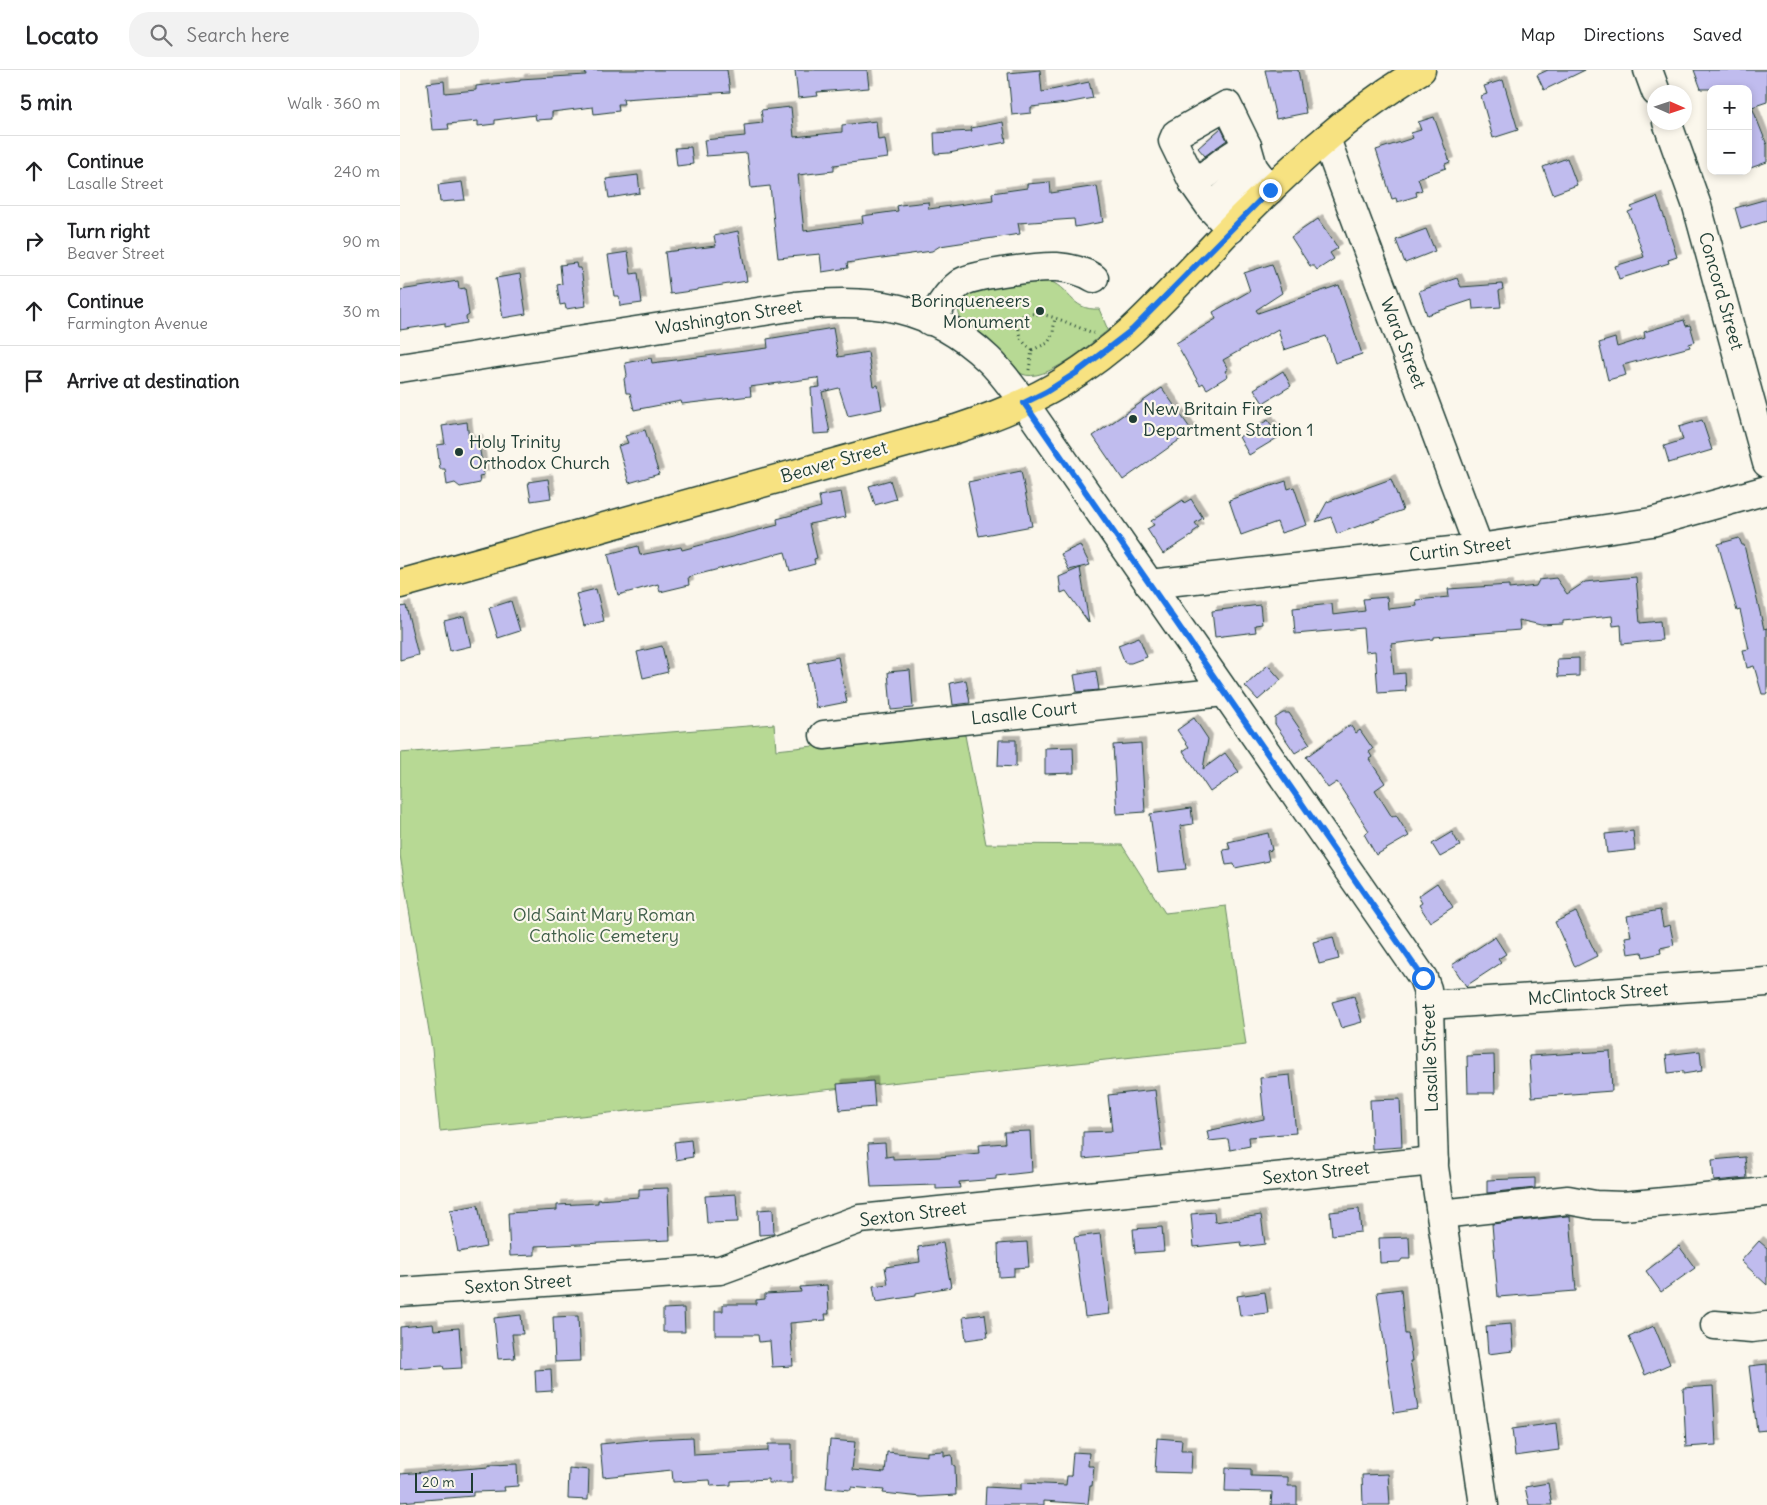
<!DOCTYPE html>
<meta charset="utf-8">
<style>
body{margin:0;font-family:Delius,sans-serif;background:#f2f2f2;color:#202124}
.controls{position:absolute;right:15px;top:15px;display:grid;overflow:hidden;border-radius:10px;box-shadow:0 2px 8px #0003}
.controls button{width:45px;height:45px;display:grid;place-items:center;padding:0;border:0;border-bottom:1px solid #e0e0e0;background:#fff;color:#202124;font:25px sans-serif}
.compass{position:absolute;left:1247px;top:15px;width:45px;height:45px;border-radius:50%;background:#fff;box-shadow:0 2px 8px #0003;rotate:93deg}
.scale{position:absolute;left:15px;bottom:12px;width:58px;box-sizing:border-box;padding-left:5px;border:2px solid #1f3d34;border-top:0;font-size:14px;line-height:18px;white-space:nowrap;color:#1f3d34;-webkit-text-stroke:4px #fbf7ec;paint-order:stroke}
.stop{position:absolute;width:15px;height:15px;margin:-11px;border:4px solid #1a73e8;border-radius:50%;background:#fff}
.stop.end{background:#1a73e8;border-color:#fff;box-shadow:0 1px 5px #0008}
.list{margin:0;padding:0;list-style:none}
h2{display:flex;justify-content:space-between;align-items:center;height:65px;margin:0;padding:0 20px;font-size:21px}
h2 small{font-size:16px;font-weight:400;color:#757577}
.list li{display:grid;grid-template-columns:32px 1fr auto;gap:15px;align-items:center;box-sizing:border-box;height:70px;padding:0 20px;border-top:1px solid #e0e0e0}
.list b{display:block;font-size:19px;white-space:nowrap}
.list p{margin:0;font-size:16px;white-space:nowrap;color:#757577}
.list em{font-size:16px;font-style:normal;color:#757577}
.icon{flex:none;width:28px;height:28px;fill:none;stroke:currentColor;stroke-width:2;stroke-linecap:round;stroke-linejoin:round}
.map{position:relative;flex:none;width:1367px;height:1435px;overflow:hidden}
header{display:flex;align-items:center;gap:30px;box-sizing:border-box;height:70px;padding:0 25px;background:#fff;border-bottom:1px solid #e0e0e0}
header strong{font-size:24px}
nav{display:flex;gap:28px;margin-inline-start:auto;font-size:18px}
.search{width:350px;height:45px;background:#f2f2f2;display:flex;align-items:center;gap:12px;box-sizing:border-box;padding:0 18px;border-radius:20px;color:#757577;font-size:19px}
main{display:flex}
aside{flex:1;background:#fff}
.map>svg:first-child{display:block}
</style>
<header>
<strong>Locato</strong>
<div class="search"><svg class="icon" aria-label="search" viewBox="0 0 24 24"><circle cx="10" cy="10" r="6"/><path d="M15 15l6 6"/></svg>Search here</div>
<nav><a>Map</a><a>Directions</a><a>Saved</a></nav>
</header>
<main>
<aside>
<h2>5 min<small>Walk · 360 m</small></h2>
<ul class="list">
<li><svg class="icon" aria-label="ahead" viewBox="0 0 24 24"><path d="M12 20V5M6 11l6-6 6 6"/></svg><div><b>Continue</b><p>Lasalle Street</p></div><em>240 m</em></li>
<li><svg class="icon" aria-label="right" viewBox="0 0 24 24"><path d="M7 20v-9h11M14 6l5 5-5 5"/></svg><div><b>Turn right</b><p>Beaver Street</p></div><em>90 m</em></li>
<li><svg class="icon" aria-label="ahead" viewBox="0 0 24 24"><path d="M12 20V5M6 11l6-6 6 6"/></svg><div><b>Continue</b><p>Farmington Avenue</p></div><em>30 m</em></li>
<li><svg class="icon" aria-label="arrive" viewBox="0 0 24 24"><path d="M6 21V4h12l-3 4 3 4H6"/></svg><div><b>Arrive at destination</b></div></li>
</ul>
</aside>
<div class="map">
<svg width="1367" height="1435" viewBox="0 0 1367 1435">
<defs>
<filter id="shadow"><feDropShadow dx="4.5" dy="-4.5" stdDeviation="0" flood-color="#0004"/></filter>
</defs>
<rect width="100%" height="100%" fill="#fbf7ec"/>
<filter id="ink" filterUnits="userSpaceOnUse"><feTurbulence type="fractalNoise" baseFrequency=".02" numOctaves="2"/><feDisplacementMap in="SourceGraphic" scale="10" xChannelSelector="R" yChannelSelector="G"/><feConvolveMatrix kernelMatrix="1 2 1 2 8 2 1 2 1" color-interpolation-filters="sRGB"/></filter>
<g filter="url(#ink)">
<g fill="#b7d994" stroke="#6b8b64">
<path d="M646,210C670,216 670,241 699,239L708,260C690,274 645,314 622,304C615,301 609,294 604,289C590,277 577,265 563,253C544,221 587,217 607,215C620,213 633,211 646,210Z"/>
<polygon points="374,654 376,680 564,660 586,774 722,775 765,843 826,836 846,975 40,1061 32,979 0,785 0,683"/>
</g>
<g fill="#c0bcee" stroke="#1f3d34" filter="url(#shadow)">
<polygon points="185,0 327,0 330,22 223,29 224,34 218,34 219,41 194,44 193,37 152,42 152,49 136,50 135,45 95,50 95,54 78,56 78,51 48,54 49,59 32,60 27,13 44,11 45,23 76,20 76,16 120,11 120,9 186,5"/>
<polygon points="395,0 467,0 469,18 417,22 418,26 398,28"/>
<polygon points="640,0 642,22 689,12 693,28 667,33 631,37 631,43 612,45 608,3"/>
<polygon points="865,0 898,0 906,43 876,49"/>
<polygon points="1148,0 1185,0 1144,20 1137,5"/>
<polygon points="1294,0 1367,0 1367,32 1352,37 1367,75 1367,92 1348,99 1348,19 1301,19"/>
<polygon points="1103,10 1118,60 1093,68 1081,26 1087,24 1084,16"/>
<polygon points="391,37 394,67 442,62 442,55 476,51 478,70 485,69 488,88 434,95 434,101 398,105 404,161 463,153 462,146 498,141 497,136 500,135 528,132 529,139 593,130 592,123 627,118 627,114 650,112 651,123 697,116 703,152 675,157 674,149 618,153 620,164 540,176 532,181 447,193 448,198 422,202 420,184 378,188 370,116 351,118 347,83 306,86 304,70 345,66 344,55 363,53 361,40"/>
<polygon points="1034,47 1050,92 1045,94 1046,98 1018,108 1022,120 1016,122 1017,126 997,132 996,128 992,129 976,80 1013,68 1011,63 1021,60 1018,52"/>
<polygon points="603,52 606,72 549,83 535,84 534,63 572,61 571,58"/>
<polygon points="821,58 827,70 805,86 798,78"/>
<polygon points="291,77 293,94 277,96 275,78"/>
<polygon points="1167,88 1177,115 1153,124 1143,97"/>
<polygon points="238,105 240,123 209,128 206,109"/>
<polygon points="62,112 65,130 40,132 38,115"/>
<polygon points="1257,127 1265,149 1277,187 1268,190 1269,193 1219,209 1215,196 1244,187 1235,160 1228,142 1233,140 1231,137"/>
<polygon points="1367,129 1367,151 1341,159 1335,138"/>
<polygon points="918,149 938,178 930,183 934,189 917,200 914,196 910,196 891,167"/>
<polygon points="1026,159 1035,181 1005,193 996,170"/>
<polygon points="338,161 347,211 298,219 298,220 270,224 265,182 316,176 314,166"/>
<polygon points="228,182 231,204 238,203 242,233 220,236 219,226 214,226 208,185"/>
<polygon points="176,193 177,198 181,198 186,236 166,239 165,234 160,235 157,215 162,214 160,195"/>
<polygon points="872,194 882,223 856,240 858,243 939,215 962,284 935,293 926,266 884,280 878,259 823,290 828,299 825,301 828,306 807,319 803,313 800,315 776,273 816,249 813,242 850,221 844,203"/>
<polygon points="120,204 126,244 103,248 96,208"/>
<polygon points="1057,208 1061,217 1102,214 1103,219 1099,221 1101,237 1073,239 1072,230 1027,245 1019,221"/>
<polygon points="58,211 59,219 65,218 69,245 66,247 67,253 45,257 45,253 0,260 0,220"/>
<polygon points="1284,250 1286,256 1290,255 1295,272 1289,274 1290,277 1223,295 1226,305 1208,310 1199,273 1215,268 1217,277 1245,268 1244,262"/>
<polygon points="433,258 438,287 468,282 473,316 478,315 482,339 448,346 439,318 422,322 430,363 414,364 411,318 420,317 419,309 416,308 350,317 351,326 282,334 281,331 234,340 230,323 226,323 224,309 227,305 225,293 251,288 252,293 368,278 367,269"/>
<polygon points="883,301 891,316 863,333 854,319"/>
<polygon points="762,318 792,361 723,410 693,366"/>
<polygon points="868,350 879,367 849,385 839,367"/>
<polygon points="1302,350 1312,380 1269,393 1264,376 1283,370 1279,357"/>
<polygon points="67,352 69,370 78,369 84,405 79,406 80,413 60,417 55,413 47,415 45,399 40,399 37,375 45,374 42,356"/>
<polygon points="245,360 259,404 229,413 218,376 228,373 225,366"/>
<polygon points="621,401 632,456 579,466 568,412"/>
<polygon points="148,409 151,428 131,431 128,412"/>
<polygon points="991,409 1003,440 937,464 931,447 916,452 927,432"/>
<polygon points="490,410 496,429 475,435 469,416"/>
<polygon points="886,411 888,419 894,417 907,455 881,463 877,452 841,465 829,430"/>
<polygon points="441,422 446,447 409,454 417,488 414,489 415,494 390,501 385,482 288,507 289,515 260,522 258,514 218,525 208,484 238,476 240,485 281,477 282,480 378,455 377,449 421,437 419,426"/>
<polygon points="791,429 803,448 795,453 799,458 793,462 793,465 763,484 747,459 754,455 751,451 783,430 784,433"/>
<polygon points="1339,468 1342,475 1344,475 1364,559 1367,558 1367,624 1362,624 1354,596 1347,598 1343,580 1349,579 1340,540 1337,541 1318,474"/>
<polygon points="680,475 690,495 669,500 661,484"/>
<polygon points="680,498 689,553 666,521 661,523 659,507"/>
<polygon points="1236,507 1240,553 1260,551 1262,570 1222,574 1221,555 1213,556 1212,546 1163,551 1163,554 1141,555 1119,550 1120,560 1034,567 1034,569 991,574 994,604 1005,603 1006,621 978,623 975,581 965,582 963,558 895,564 893,538 932,534 933,545 965,541 963,529 987,527 988,539 1017,536 1016,530 1049,527 1048,519 1109,515 1109,519 1136,516 1139,510 1156,508 1167,524 1185,512"/>
<polygon points="196,519 204,551 184,556 176,524"/>
<polygon points="111,531 120,561 98,568 89,538"/>
<polygon points="860,535 862,554 855,555 856,562 815,567 812,541"/>
<polygon points="6,536 18,585 0,590 0,537"/>
<polygon points="64,546 71,576 50,581 44,551"/>
<polygon points="739,567 747,587 731,593 725,593 718,575"/>
<polygon points="262,576 268,602 243,608 237,582"/>
<polygon points="438,587 447,632 416,638 408,593"/>
<polygon points="1179,588 1179,606 1158,607 1157,589"/>
<polygon points="868,595 881,610 858,630 845,616"/>
<polygon points="510,600 513,638 491,640 488,602"/>
<polygon points="696,601 699,620 677,622 674,605"/>
<polygon points="566,610 570,633 553,635 550,613"/>
<polygon points="883,643 889,643 910,674 895,683 875,654 875,648"/>
<polygon points="794,648 808,669 803,699 825,683 839,702 810,722 783,681 789,677 777,660"/>
<polygon points="950,655 956,663 960,660 973,679 969,682 972,687 969,689 985,713 975,720 992,747 996,745 1009,766 976,785 964,764 969,761 937,712 928,718 906,687"/>
<polygon points="599,670 616,670 616,697 598,696"/>
<polygon points="741,673 745,742 717,744 713,675"/>
<polygon points="673,677 674,703 645,704 645,678"/>
<polygon points="791,738 793,754 780,756 786,799 758,802 750,744"/>
<polygon points="1233,761 1235,780 1207,783 1205,764"/>
<polygon points="1052,762 1060,776 1040,787 1032,774"/>
<polygon points="868,763 872,780 867,781 869,791 835,798 834,794 826,795 823,780 830,779 828,772"/>
<polygon points="1037,813 1053,837 1030,852 1019,835 1022,833 1018,826"/>
<polygon points="1260,840 1263,857 1270,855 1274,875 1260,878 1261,883 1243,887 1242,882 1228,884 1225,867 1231,866 1227,846"/>
<polygon points="1176,842 1197,886 1175,897 1155,852"/>
<polygon points="933,867 939,889 919,894 913,872"/>
<polygon points="1095,867 1106,884 1098,889 1101,893 1066,916 1052,895"/>
<polygon points="954,926 962,952 941,958 932,932"/>
<polygon points="1210,981 1212,1021 1132,1027 1129,986"/>
<polygon points="1300,981 1302,1001 1283,1004 1283,1001 1268,1003 1266,985"/>
<polygon points="1094,985 1095,1023 1068,1023 1067,986"/>
<polygon points="890,1005 896,1063 849,1067 850,1076 830,1080 828,1069 809,1071 807,1061 864,1049 860,1008"/>
<polygon points="473,1011 475,1037 440,1040 437,1014"/>
<polygon points="755,1020 762,1081 683,1089 683,1062 712,1061 708,1025"/>
<polygon points="1000,1029 1002,1077 972,1079 970,1030"/>
<polygon points="630,1061 632,1102 596,1106 596,1109 559,1112 560,1118 536,1119 536,1115 471,1117 468,1074 485,1073 486,1087 493,1086 493,1089 539,1087 579,1083 578,1075 605,1073 604,1062"/>
<polygon points="291,1070 293,1087 276,1090 274,1072"/>
<polygon points="1345,1087 1347,1108 1314,1111 1312,1090"/>
<polygon points="1135,1108 1135,1118 1087,1123 1087,1110"/>
<polygon points="268,1118 270,1170 135,1176 135,1185 110,1186 108,1143 157,1140 157,1135 198,1133 198,1130 239,1127 239,1119"/>
<polygon points="336,1124 338,1152 307,1153 305,1126"/>
<polygon points="78,1135 86,1177 58,1182 50,1140"/>
<polygon points="373,1139 374,1164 359,1165 358,1140"/>
<polygon points="959,1139 961,1162 932,1165 930,1142"/>
<polygon points="814,1142 815,1152 861,1145 865,1174 842,1177 841,1172 794,1177 791,1144"/>
<polygon points="1167,1146 1170,1146 1176,1221 1098,1227 1092,1154"/>
<polygon points="762,1157 764,1181 735,1183 733,1159"/>
<polygon points="700,1164 710,1244 685,1247 674,1167"/>
<polygon points="1009,1167 1010,1189 1002,1189 1000,1192 980,1193 979,1168"/>
<polygon points="1359,1171 1367,1178 1367,1215 1341,1191"/>
<polygon points="627,1172 629,1197 614,1198 614,1206 599,1207 598,1174"/>
<polygon points="543,1173 551,1217 516,1223 516,1226 476,1232 473,1216 488,1214 485,1197 520,1192 518,1177"/>
<polygon points="1279,1176 1295,1198 1261,1222 1246,1201"/>
<polygon points="427,1215 429,1244 425,1244 426,1250 390,1253 393,1296 372,1297 370,1271 359,1272 358,1265 315,1265 315,1241 323,1241 323,1234 356,1234 356,1230 365,1229 365,1224 401,1222 400,1217"/>
<polygon points="1001,1219 1005,1264 1008,1264 1012,1291 1010,1291 1018,1339 994,1343 977,1222"/>
<polygon points="865,1222 868,1243 840,1246 837,1226"/>
<polygon points="284,1238 285,1262 263,1262 263,1239"/>
<polygon points="585,1244 588,1267 566,1270 563,1247"/>
<polygon points="121,1245 123,1264 112,1264 115,1288 98,1289 94,1248"/>
<polygon points="178,1246 180,1291 155,1292 153,1247"/>
<polygon points="33,1254 34,1260 59,1258 62,1298 44,1299 43,1296 0,1299 0,1257"/>
<polygon points="1111,1254 1113,1281 1088,1284 1086,1256"/>
<polygon points="1254,1256 1270,1294 1245,1305 1229,1267"/>
<polygon points="1367,1294 1367,1360 1357,1361 1349,1296"/>
<polygon points="151,1299 152,1321 136,1322 135,1300"/>
<polygon points="1313,1316 1316,1375 1286,1377 1283,1318"/>
<polygon points="1156,1353 1159,1380 1115,1386 1112,1359"/>
<polygon points="293,1367 294,1385 368,1381 368,1374 392,1374 392,1413 368,1413 368,1409 331,1411 331,1415 311,1416 310,1410 273,1412 272,1400 203,1407 200,1374 252,1369"/>
<polygon points="757,1368 782,1370 781,1381 792,1381 791,1403 755,1402"/>
<polygon points="430,1370 455,1372 452,1400 485,1403 487,1382 527,1386 527,1382 544,1381 544,1386 552,1385 553,1395 555,1396 556,1425 521,1427 483,1423 484,1420 451,1417 451,1420 426,1418"/>
<polygon points="673,1382 689,1383 688,1396 694,1396 692,1416 690,1416 688,1434 644,1431 644,1435 585,1435 586,1417 621,1419 621,1413 666,1415 667,1406 671,1406"/>
<polygon points="117,1394 118,1416 104,1417 105,1421 73,1422 73,1426 0,1432 0,1404 89,1397 89,1395"/>
<polygon points="169,1398 189,1400 188,1430 168,1429"/>
<polygon points="826,1398 851,1399 851,1406 888,1407 888,1416 897,1416 897,1435 871,1435 872,1422 825,1421"/>
<polygon points="988,1404 990,1435 963,1435 962,1405"/>
<polygon points="1148,1413 1152,1435 1129,1435 1125,1417"/>
</g>
<g fill="none" stroke-linecap="round" stroke-linejoin="round">
<defs>
<g id="minor">
<polyline points="1248,0 1256,22"/>
<polyline points="1267,52 1297,136 1367,393"/>
<polyline points="926,69 1079,478"/>
<polyline points="794,114 824,91 847,76"/>
<polyline points="811,138 842,110 853,97"/>
<polyline points="831,159 811,138 794,114 773,71 776,64 827,35 847,76 853,97 870,120"/>
<path d="M530,251C540,237 548,221 562,212C577,204 639,196 657,197C670,198 683,201 694,208"/>
<path d="M0,298L396,236C470,227 531,235 588,289C602,302 613,318 624,333L1023,908L1027,919L1029,939L1034,1097L1084,1435"/>
<polyline points="749,514 1079,478 1252,452 1367,420"/>
<polyline points="424,665 824,622"/>
<polyline points="1029,935 1367,912"/>
<polyline points="1041,1144 1168,1130 1195,1135 1223,1136 1367,1122"/>
<polyline points="0,1222 320,1200 460,1149 1034,1091"/>
<polyline points="1315,1255 1352,1258 1367,1256"/>
</g>
<path id="major" d="M0,514L556,359C593,347 629,333 663,312C687,297 711,279 732,260C764,230 794,197 824,165C884,104 947,44 1021,0"/>
</defs>
<use href="#minor" stroke="#1f3d34" stroke-width="31"/>
<use href="#major" stroke="#1f3d34" stroke-width="31"/>
<g stroke="#1f3d34" stroke-width="3" stroke-dasharray="1 4" stroke-linecap="butt">
<path d="M632,280C619,269 617,265 620,248L625,244C653,242 668,255 694,263"/>
<polyline points="632,280 648,273 653,263 655,247"/>
<polyline points="629,300 632,280"/>
</g>
<use href="#minor" stroke="#fbf7ec" stroke-width="28"/>
<use href="#major" stroke="#f7e281" stroke-width="28"/>
</g>
</g>
<g fill="none" stroke-linecap="round" stroke-linejoin="round" filter="url(#ink)">
<polyline stroke="#1a73e8" stroke-width="6" points="870,120 732,260 676,303 646,322 624,333 1023,908"/>
</g>
<g fill="#1f3d34" stroke="#fbf7ec" stroke-width="2">
<circle cx="640" cy="241" r="5"/>
<circle cx="733" cy="349" r="5"/>
<circle cx="59" cy="382" r="5"/>
</g>
<g text-anchor="middle" stroke-width="4.5" stroke-linejoin="round" paint-order="stroke">
<g font-size="18" fill="#1f3d34" stroke="#fbf7ec">
<text transform="translate(1321 221) rotate(74)" y="6">Concord Street</text>
<text transform="translate(329 247) rotate(-9)" y="6">Washington Street</text>
<text transform="translate(1003 273) rotate(69)" y="6">Ward Street</text>
<text transform="translate(434 392) rotate(-16)" y="6">Beaver Street</text>
<text transform="translate(1060 479) rotate(-7)" y="6">Curtin Street</text>
<text transform="translate(624 643) rotate(-6)" y="6">Lasalle Court</text>
<text transform="translate(1198 924) rotate(-4)" y="6">McClintock Street</text>
<text transform="translate(1030 988) rotate(-92)" y="6">Lasalle Street</text>
<text transform="translate(916 1103) rotate(-6)" y="6">Sexton Street</text>
<text transform="translate(513 1144) rotate(-7)" y="6">Sexton Street</text>
<text transform="translate(118 1214) rotate(-4)" y="6">Sexton Street</text>
</g>
<g font-size="18" fill="#1f3d34" stroke="#fbf7ec" text-anchor="start">
<text x="630" y="237" text-anchor="end">Borinqueneers<tspan x="630" dy="21">Monument</tspan></text>
<text x="743" y="345">New Britain Fire<tspan x="743" dy="21">Department Station 1</tspan></text>
<text x="69" y="378">Holy Trinity<tspan x="69" dy="21">Orthodox Church</tspan></text>
</g>
<g font-size="18" fill="#3d5c47" stroke="#fbf7ec">
<text x="204" y="851">Old Saint Mary Roman<tspan x="204" dy="21">Catholic Cemetery</tspan></text>
</g>
</g>
</svg>
<div class="controls">
<button>+</button>
<button>−</button>
</div>
<svg class="compass" viewBox="-18 -18 36 36"><path d="M0-13l5 13h-10z" fill="#e53935"/><path d="M0 13l5-13h-10z" fill="#757577"/></svg>
<div class="scale">20 m</div>
<div class="stop" style="left:1023px;top:908px"></div>
<div class="stop end" style="left:870px;top:120px"></div>
</div>
</main>
